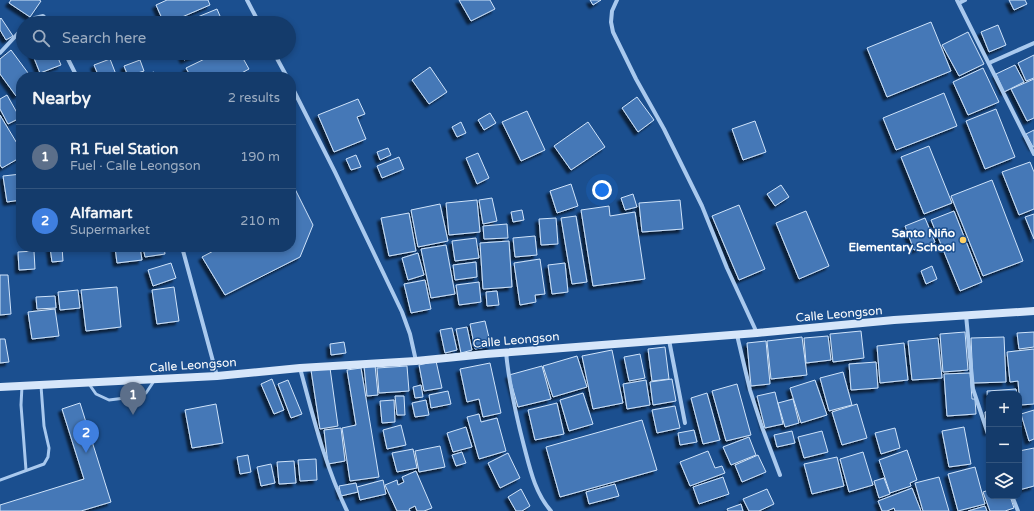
<!DOCTYPE html>
<meta charset="utf-8">
<style>
body{margin:0;font-family:"Varela Round",sans-serif;background:#214673;color:#f1f3f6}
.controls{position:absolute;right:12px;bottom:12px;display:grid;overflow:hidden;border-radius:8px;box-shadow:0 2px 6px #0003}
.controls button{width:36px;height:36px;display:grid;place-items:center;padding:0;border:0;border-bottom:1px solid #33557e;background:#143b6b;color:#f1f3f6;font:20px sans-serif}
.you{position:absolute;left:602px;top:190px;width:14px;height:14px;margin:-10px;border:3px solid #fff;border-radius:50%;background:#1a73e8;box-shadow:0 0 0 6px #1a73e833}
.badge{display:grid;place-items:center;width:26px;height:26px;border-radius:50%;background:#ffd166;color:#fff;font-size:13px;font-weight:700}
.pin{position:absolute;translate:-50% -33px;filter:drop-shadow(0 1px 2px #0008)}
.pin::after{content:'';position:absolute;top:21px;width:14px;height:12px;background:inherit;clip-path:polygon(0 0,100% 0,50% 100%)}
.list{margin:0;padding:0;list-style:none}
h2{display:flex;justify-content:space-between;align-items:center;height:52px;margin:0;padding:0 16px;font-size:17px}
h2 small{font-size:13px;font-weight:400;color:#9dadc1}
.list li{display:grid;grid-template-columns:26px 1fr auto;gap:12px;align-items:center;box-sizing:border-box;height:64px;padding:0 16px;border-top:1px solid #33557e}
.list b{display:block;font-size:15px;white-space:nowrap}
.list p{margin:0;font-size:13px;white-space:nowrap;color:#9dadc1}
.list em{font-size:13px;font-style:normal;color:#9dadc1}
.icon{flex:none;width:22px;height:22px;fill:none;stroke:currentColor;stroke-width:2;stroke-linecap:round;stroke-linejoin:round}
.map{position:relative;flex:none;width:1034px;height:511px;overflow:hidden}
.search{position:absolute;background:#143b6b;box-shadow:0 2px 6px #0003;left:16px;top:16px;width:280px;height:44px;display:flex;align-items:center;gap:10px;box-sizing:border-box;padding:0 14px;border-radius:22px;color:#9dadc1;font-size:15px}
.panel{position:absolute;background:#143b6b;box-shadow:0 2px 6px #0003;left:16px;top:72px;width:280px;height:180px;border-radius:16px}
.map>svg:first-child{display:block}
</style>
<div class="map">
<svg width="1034" height="511" viewBox="0 0 1034 511">
<defs>
<filter id="shadow"><feDropShadow dx="-3.5" dy="3.5" stdDeviation="1" flood-color="#0009"/></filter>
</defs>
<rect width="100%" height="100%" fill="#1b4f8f"/>
<g fill="#4478b7" stroke="#cfe3fa" filter="url(#shadow)">
<polygon points="11,0 39,0 41,1 30,17 9,3"/>
<polygon points="167,0 208,0 210,5 168,23 164,23 156,5"/>
<polygon points="459,0 490,0 495,9 471,21"/>
<polygon points="590,0 601,0 593,5"/>
<polygon points="1009,0 1025,0 1027,4 1014,10"/>
<polygon points="217,9 223,23 183,23"/>
<polygon points="1,18 13,36 6,40 0,30 0,19"/>
<polygon points="931,22 951,71 887,97 867,48"/>
<polygon points="998,25 1006,45 989,52 981,32"/>
<polygon points="968,32 984,64 959,76 942,45"/>
<polygon points="11,50 31,77 21,77 21,92 16,96 0,74 0,59"/>
<polygon points="32,53 56,53 61,65 40,73"/>
<polygon points="181,53 202,53 184,60"/>
<polygon points="217,53 240,53 249,69 234,77 223,77 221,74 215,77 191,77 186,68"/>
<polygon points="1034,55 1034,78 1026,81 1018,63"/>
<polygon points="110,59 117,77 99,77 94,65"/>
<polygon points="140,60 144,71 128,76 124,66"/>
<polygon points="1015,65 1024,82 1004,92 996,74"/>
<polygon points="430,67 447,92 429,104 412,80"/>
<polygon points="983,68 999,102 968,115 953,82"/>
<polygon points="154,72 155,77 136,77"/>
<polygon points="1034,79 1034,118 1027,121 1011,89"/>
<polygon points="944,93 957,126 896,150 883,118"/>
<polygon points="7,95 20,118 8,124 0,109 0,99"/>
<polygon points="637,97 654,120 638,132 622,108"/>
<polygon points="358,99 365,114 357,117 366,139 334,152 318,115"/>
<polygon points="996,109 1015,157 985,169 966,121"/>
<polygon points="527,111 545,150 521,161 502,122"/>
<polygon points="490,113 496,123 484,130 478,120"/>
<polygon points="0,115 21,150 21,157 2,168 0,165"/>
<polygon points="755,121 766,152 743,160 732,129"/>
<polygon points="461,122 466,133 457,137 452,127"/>
<polygon points="588,122 605,147 571,170 554,146"/>
<polygon points="1034,130 1034,147 1033,147 1026,134"/>
<polygon points="929,146 952,203 924,214 901,157"/>
<polygon points="388,148 391,155 380,160 377,152"/>
<polygon points="478,153 489,178 477,184 466,158"/>
<polygon points="356,155 361,167 351,170 346,159"/>
<polygon points="399,157 404,169 382,178 377,166"/>
<polygon points="1030,162 1034,172 1034,209 1019,215 1002,172"/>
<polygon points="21,174 21,200 7,202 3,176"/>
<polygon points="992,180 1023,261 983,276 951,196"/>
<polygon points="291,181 313,225 300,257 225,295 202,257 221,247 291,247"/>
<polygon points="571,184 578,206 557,213 550,191"/>
<polygon points="781,185 789,197 775,206 767,194"/>
<polygon points="633,194 637,207 625,210 621,198"/>
<polygon points="492,198 497,221 483,224 479,200"/>
<polygon points="477,200 480,232 449,235 446,203"/>
<polygon points="680,200 683,229 642,232 639,203"/>
<polygon points="440,204 448,241 418,247 411,210"/>
<polygon points="739,205 765,269 739,280 712,216"/>
<polygon points="609,206 610,216 635,212 645,279 593,286 581,210"/>
<polygon points="522,210 524,220 513,222 511,212"/>
<polygon points="806,211 829,266 799,279 776,223"/>
<polygon points="954,211 982,282 960,291 931,220"/>
<polygon points="409,213 416,251 389,256 381,218"/>
<polygon points="1034,214 1034,239 1025,217"/>
<polygon points="576,216 587,282 572,284 561,218"/>
<polygon points="556,218 558,244 541,245 539,219"/>
<polygon points="925,218 935,242 914,250 905,226"/>
<polygon points="507,224 508,238 484,239 483,226"/>
<polygon points="535,236 537,255 515,257 513,238"/>
<polygon points="476,238 479,258 455,261 452,241"/>
<polygon points="509,241 512,287 483,289 480,243"/>
<polygon points="446,245 455,294 431,298 421,249"/>
<polygon points="50,247 62,247 63,261 52,262"/>
<polygon points="115,247 140,247 142,260 117,263"/>
<polygon points="143,247 164,247 165,254 145,257"/>
<polygon points="34,251 35,269 19,270 18,252"/>
<polygon points="418,253 424,275 408,280 402,258"/>
<polygon points="540,259 545,294 535,295 536,302 520,305 514,263"/>
<polygon points="476,262 477,277 455,280 453,265"/>
<polygon points="171,263 176,278 153,286 148,270"/>
<polygon points="565,263 568,292 552,294 548,265"/>
<polygon points="932,266 937,279 926,284 921,271"/>
<polygon points="0,275 8,275 11,314 0,315"/>
<polygon points="425,280 431,309 411,313 404,284"/>
<polygon points="479,282 481,302 459,305 456,285"/>
<polygon points="117,287 121,327 86,331 81,290"/>
<polygon points="174,287 179,321 157,324 152,290"/>
<polygon points="78,290 80,308 60,310 58,292"/>
<polygon points="497,291 499,305 487,306 486,292"/>
<polygon points="55,296 56,308 37,309 36,297"/>
<polygon points="55,309 59,336 32,339 28,312"/>
<polygon points="485,321 491,346 475,349 470,324"/>
<polygon points="467,327 472,350 461,353 456,329"/>
<polygon points="452,328 457,350 445,353 440,330"/>
<polygon points="861,331 864,358 833,362 830,334"/>
<polygon points="965,332 968,370 943,372 940,334"/>
<polygon points="1034,332 1034,347 1019,349 1017,333"/>
<polygon points="828,336 831,360 806,363 804,338"/>
<polygon points="802,337 807,375 771,379 767,341"/>
<polygon points="1004,337 1006,382 973,383 971,338"/>
<polygon points="938,338 942,378 912,380 908,341"/>
<polygon points="0,339 5,339 9,362 0,363"/>
<polygon points="766,341 770,384 751,386 747,343"/>
<polygon points="344,342 346,353 331,355 330,344"/>
<polygon points="904,343 908,380 880,383 877,346"/>
<polygon points="665,347 669,379 652,381 648,349"/>
<polygon points="1034,349 1034,404 1020,405 1018,381 1010,382 1007,352"/>
<polygon points="612,350 623,403 593,409 582,356"/>
<polygon points="640,354 645,378 629,381 624,357"/>
<polygon points="577,356 587,387 553,397 543,366"/>
<polygon points="436,361 442,388 424,391 419,365"/>
<polygon points="876,362 878,388 851,390 849,364"/>
<polygon points="490,363 501,413 483,417 479,399 467,402 460,369"/>
<polygon points="375,365 378,395 367,396 364,366"/>
<polygon points="407,366 409,391 379,393 377,368"/>
<polygon points="542,366 551,399 518,407 509,375"/>
<polygon points="330,368 338,426 320,429 311,370"/>
<polygon points="361,368 379,477 350,481 342,428 356,425 347,370"/>
<polygon points="843,372 852,405 829,411 820,378"/>
<polygon points="970,373 972,399 975,399 976,414 947,416 944,374"/>
<polygon points="272,379 284,410 274,414 261,384"/>
<polygon points="672,379 676,401 653,405 650,382"/>
<polygon points="288,380 302,414 291,418 278,384"/>
<polygon points="646,380 650,405 627,409 623,384"/>
<polygon points="815,380 827,415 801,423 790,388"/>
<polygon points="737,384 751,435 726,441 712,391"/>
<polygon points="421,385 423,397 415,398 413,387"/>
<polygon points="1016,389 1017,394 989,394 989,432 987,432 985,412 989,412 987,391"/>
<polygon points="448,391 451,404 431,408 429,395"/>
<polygon points="775,392 783,424 765,428 757,396"/>
<polygon points="583,393 593,424 569,431 560,400"/>
<polygon points="707,393 720,440 703,444 691,398"/>
<polygon points="395,396 404,396 405,415 397,415"/>
<polygon points="793,399 799,423 785,427 778,403"/>
<polygon points="394,400 395,422 382,423 380,401"/>
<polygon points="426,400 429,415 415,417 412,403"/>
<polygon points="80,403 111,502 81,511 0,511 0,505 84,479 62,409"/>
<polygon points="557,403 564,434 535,440 528,410"/>
<polygon points="216,404 223,443 192,448 185,410"/>
<polygon points="857,404 867,438 842,445 832,412"/>
<polygon points="675,406 680,428 657,433 652,410"/>
<polygon points="1034,410 1034,439 1029,441 1021,414"/>
<polygon points="479,414 481,422 497,418 506,451 479,459 467,417"/>
<polygon points="642,420 657,470 560,497 546,447"/>
<polygon points="401,425 406,445 387,449 383,430"/>
<polygon points="466,427 472,447 453,452 447,433"/>
<polygon points="964,427 971,464 949,467 942,431"/>
<polygon points="341,428 345,461 328,464 324,430"/>
<polygon points="895,428 900,448 881,454 875,433"/>
<polygon points="694,430 697,442 680,445 678,433"/>
<polygon points="792,431 795,443 777,447 774,435"/>
<polygon points="822,431 828,452 804,458 798,437"/>
<polygon points="749,437 756,455 731,465 723,447"/>
<polygon points="440,446 445,467 419,472 415,451"/>
<polygon points="1034,448 1034,486 1019,490 1019,451"/>
<polygon points="413,449 417,468 397,472 392,453"/>
<polygon points="907,450 917,480 910,483 911,486 890,493 879,460"/>
<polygon points="708,451 715,468 722,466 725,473 690,486 680,462"/>
<polygon points="462,452 466,463 456,466 452,455"/>
<polygon points="863,452 873,485 849,492 840,459"/>
<polygon points="508,453 520,478 500,488 488,463"/>
<polygon points="248,455 251,472 240,474 237,457"/>
<polygon points="758,455 766,472 742,482 735,465"/>
<polygon points="837,457 844,486 812,494 804,464"/>
<polygon points="316,459 317,480 300,481 298,460"/>
<polygon points="294,461 296,483 279,484 277,462"/>
<polygon points="271,464 275,483 261,486 257,467"/>
<polygon points="975,467 985,504 958,511 948,474"/>
<polygon points="416,471 432,508 424,511 417,511 415,506 409,509 410,511 397,511 385,485 397,480 398,485 404,482 402,477"/>
<polygon points="723,477 729,494 699,504 693,487"/>
<polygon points="939,477 949,511 923,511 915,483"/>
<polygon points="884,478 890,494 879,498 874,481"/>
<polygon points="383,480 386,494 360,500 357,487"/>
<polygon points="356,483 358,492 341,496 339,486"/>
<polygon points="615,484 619,496 589,504 586,492"/>
<polygon points="912,488 921,511 895,511 894,508 887,511 882,511 878,501"/>
<polygon points="521,489 530,506 522,511 516,511 508,497"/>
<polygon points="767,489 774,504 759,511 749,511 743,499"/>
<polygon points="989,490 989,496 1010,496 1014,508 1005,511 990,511 983,492"/>
<polygon points="741,504 743,511 728,511 727,509"/>
<polygon points="985,506 987,511 968,511"/>
</g>
<g fill="none" stroke-linecap="round" stroke-linejoin="round">
<g stroke="#a9c9ee" stroke-width="3">
<polyline points="89,384 96,394 109,400 133,397 146,393 154,381"/>
<polyline points="22,386 21,405 26,470"/>
<polyline points="0,480 44,464 48,457 49,448 44,426 41,386"/>
</g>
<g stroke="#a9c9ee" stroke-width="4">
<polyline points="247,0 259,23"/>
<polyline points="617,0 612,11 611,22 613,32 636,79 664,129 702,206 727,268 757,333"/>
<polyline points="957,0 1034,154"/>
<polyline points="959,3 965,0"/>
<polyline points="28,23 35,18 43,16 50,23"/>
<polyline points="0,53 23,28"/>
<polyline points="65,53 77,77"/>
<polyline points="274,53 287,77"/>
<polyline points="989,63 1034,43"/>
<polyline points="291,85 335,172 402,312 410,334 416,361"/>
<polyline points="182,247 217,376"/>
<polyline points="966,315 973,389 989,437"/>
<polyline points="737,335 750,390 762,427 780,475"/>
<polyline points="669,340 685,423"/>
<path d="M506,352C509,384 516,415 524,446C530,469 535,493 551,511"/>
<path d="M300,368C313,416 325,466 347,511"/>
<polyline points="1012,496 1018,511"/>
</g>
<polyline stroke="#d6e6fa" stroke-width="8" points="0,387 217,376 300,368 416,361 486,354 757,333 894,320 1034,311"/>
</g>
<circle fill="#ffd166" stroke="#1b4f8f" stroke-width="1.5" cx="963" cy="240" r="4"/>
<g text-anchor="middle" stroke-width="3" stroke-linejoin="round" paint-order="stroke">
<g font-size="12" font-weight="bold" fill="#fff" stroke="#1b4f8f" text-anchor="end">
<text x="955" y="237">Santo Niño<tspan x="955" dy="14">Elementary School</tspan></text>
</g>
<g font-size="12" fill="#fff" stroke="#1b4f8f">
<text transform="translate(839 314) rotate(-5)" y="4">Calle Leongson</text>
<text transform="translate(516 340) rotate(-5)" y="4">Calle Leongson</text>
<text transform="translate(193 365) rotate(-4)" y="4">Calle Leongson</text>
</g>
</g>
</svg>
<div class="controls">
<button>+</button>
<button>−</button>
<button><svg class="icon" aria-label="layers" viewBox="0 0 24 24"><path d="M12 4l9 5-9 5-9-5zM3 14l9 5 9-5"/></svg></button>
</div>
<div class="you"></div>
<div class="pin badge" style="left:133px;top:415px;background:#5c6f8a">1</div>
<div class="pin badge" style="left:86px;top:453px;background:#3f7fe0">2</div>
<div class="search"><svg class="icon" aria-label="search" viewBox="0 0 24 24"><circle cx="10" cy="10" r="6"/><path d="M15 15l6 6"/></svg>Search here</div>
<section class="panel">
<h2>Nearby<small>2 results</small></h2>
<ul class="list">
<li><span class="badge" style="background:#5c6f8a">1</span><div><b>R1 Fuel Station</b><p>Fuel · Calle Leongson</p></div><em>190 m</em></li>
<li><span class="badge" style="background:#3f7fe0">2</span><div><b>Alfamart</b><p>Supermarket</p></div><em>210 m</em></li>
</ul>
</section>
</div>
